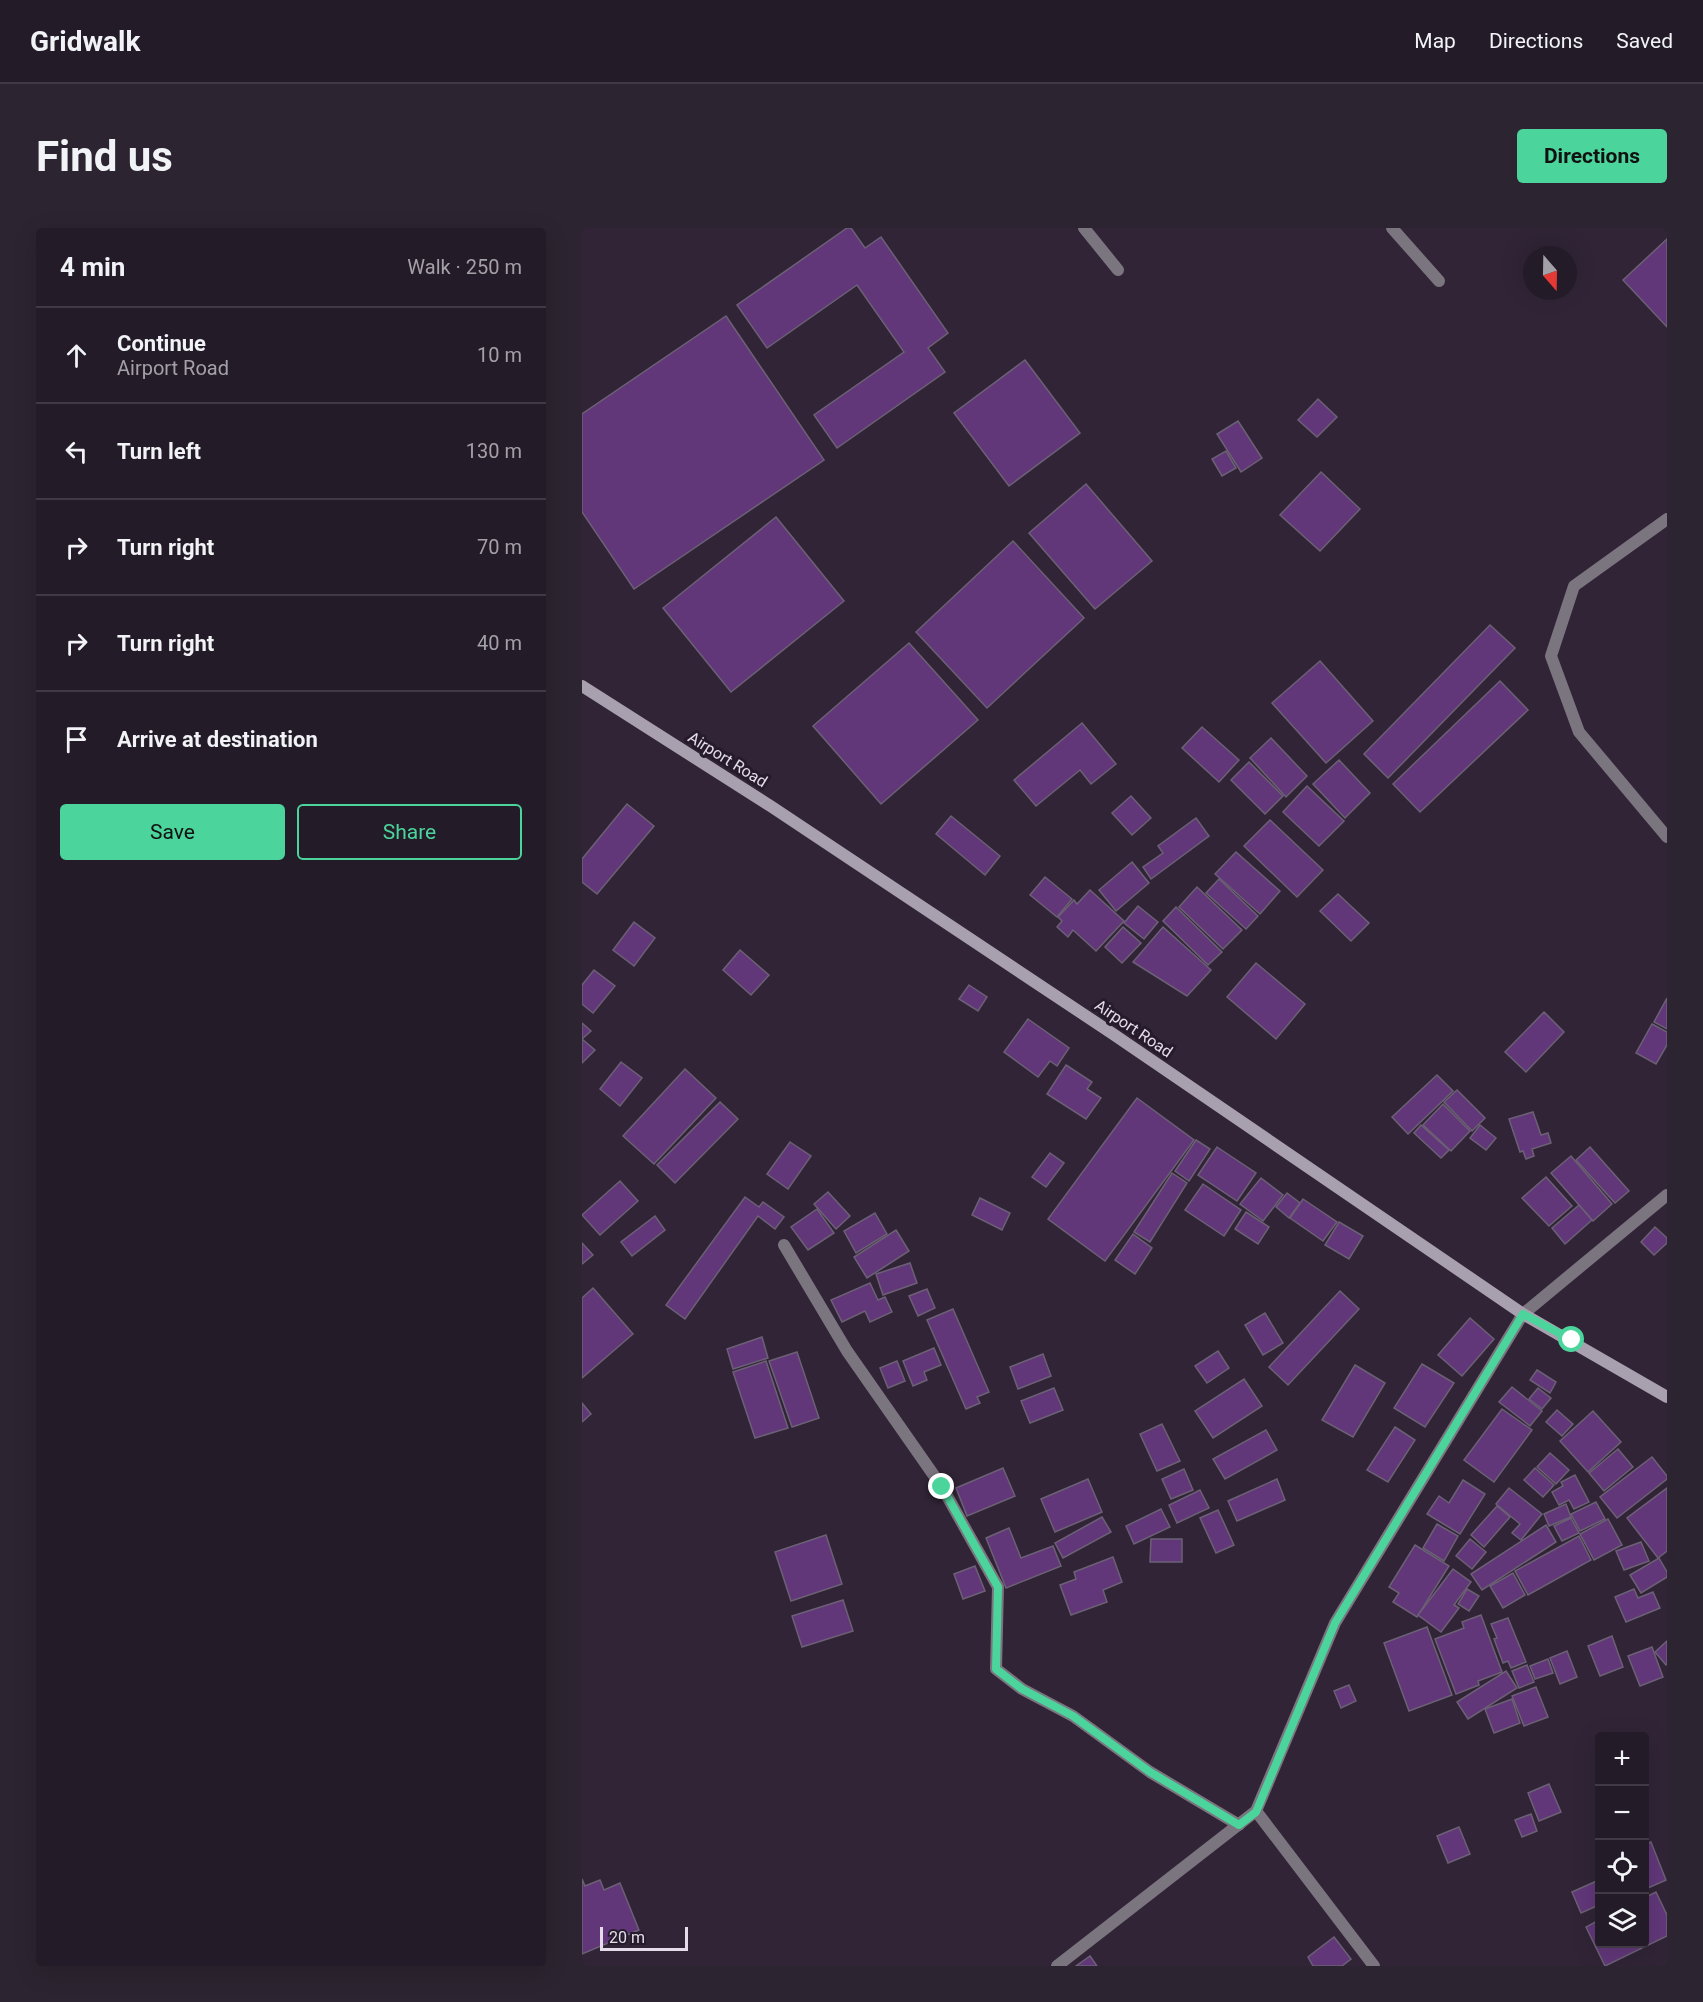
<!DOCTYPE html>
<meta charset="utf-8">
<style>
body{margin:0;font-family:Roboto,sans-serif;background:#2c2430;color:#f1f3f6}
.controls{position:absolute;right:18px;bottom:18px;display:grid;overflow:hidden;border-radius:6px;box-shadow:0 6px 24px #0002}
.controls button{width:54px;height:54px;display:grid;place-items:center;padding:0;border:0;border-bottom:2px solid #413945;background:#241b28;color:#f1f3f6;font:30px sans-serif}
.compass{position:absolute;left:941px;top:18px;width:54px;height:54px;border-radius:50%;background:#241b28;box-shadow:0 6px 24px #0002;rotate:160deg}
.scale{position:absolute;left:18px;bottom:15px;width:88px;box-sizing:border-box;padding-left:6px;border:3px solid #e4dce8;border-top:0;font-size:16px;line-height:21px;white-space:nowrap;color:#e4dce8;-webkit-text-stroke:4px #261b2c;paint-order:stroke}
.stop{position:absolute;width:18px;height:18px;margin:-14px;border:4px solid #4bd49b;border-radius:50%;background:#fff}
.stop.end{background:#4bd49b;border-color:#fff;box-shadow:0 2px 6px #0008}
.list{margin:0;padding:0;list-style:none}
h2{display:flex;justify-content:space-between;align-items:center;height:78px;margin:0;padding:0 24px;font-size:26px}
h2 small{font-size:20px;font-weight:400;color:#a3a1a8}
.list li{display:grid;grid-template-columns:39px 1fr auto;gap:18px;align-items:center;box-sizing:border-box;height:96px;padding:0 24px;border-top:2px solid #413945}
.list b{display:block;font-size:22px;white-space:nowrap}
.list p{margin:0;font-size:20px;white-space:nowrap;color:#a3a1a8}
.list em{font-size:20px;font-style:normal;color:#a3a1a8}
.actions{display:flex;gap:12px;padding:18px 24px}
.actions a{flex:1;padding:14px 0;border:2px solid #4bd49b;border-radius:6px;text-align:center;font-size:21px;color:#4bd49b}
.actions .main{background:#4bd49b;color:#111}
.icon{flex:none;width:33px;height:33px;fill:none;stroke:currentColor;stroke-width:2;stroke-linecap:round;stroke-linejoin:round}
.map{position:relative;flex:none;width:1085px;height:1738px;overflow:hidden;border-radius:6px}
header{display:flex;align-items:center;gap:36px;box-sizing:border-box;height:84px;padding:0 30px;background:#241b28;border-bottom:2px solid #413945}
header strong{font-size:28px}
nav{display:flex;gap:33px;margin-inline-start:auto;font-size:21px}
.intro{display:flex;align-items:center;justify-content:space-between;box-sizing:border-box;height:144px;padding:0 36px}
h1{margin:0;font-size:42px}
.button{padding:15px 27px;border-radius:6px;background:#4bd49b;color:#111;font-size:21px;font-weight:700}
main{display:flex;gap:36px;padding:0 36px}
aside{flex:1;background:#241b28;border-radius:6px;box-shadow:0 6px 24px #0002}
.map>svg:first-child{display:block}
</style>
<header>
<strong>Gridwalk</strong>
<nav><a>Map</a><a>Directions</a><a>Saved</a></nav>
</header>
<div class="intro"><h1>Find us</h1><a class="button">Directions</a></div>
<main>
<aside>
<h2>4 min<small>Walk · 250 m</small></h2>
<ul class="list">
<li><svg class="icon" aria-label="ahead" viewBox="0 0 24 24"><path d="M12 20V5M6 11l6-6 6 6"/></svg><div><b>Continue</b><p>Airport Road</p></div><em>10 m</em></li>
<li><svg class="icon" aria-label="left" viewBox="0 0 24 24"><path d="M17 20v-9H6M10 6l-5 5 5 5"/></svg><div><b>Turn left</b></div><em>130 m</em></li>
<li><svg class="icon" aria-label="right" viewBox="0 0 24 24"><path d="M7 20v-9h11M14 6l5 5-5 5"/></svg><div><b>Turn right</b></div><em>70 m</em></li>
<li><svg class="icon" aria-label="right" viewBox="0 0 24 24"><path d="M7 20v-9h11M14 6l5 5-5 5"/></svg><div><b>Turn right</b></div><em>40 m</em></li>
<li><svg class="icon" aria-label="arrive" viewBox="0 0 24 24"><path d="M6 21V4h12l-3 4 3 4H6"/></svg><div><b>Arrive at destination</b></div></li>
</ul>
<div class="actions"><a class="main">Save</a><a>Share</a></div>
</aside>
<div class="map">
<svg width="1085" height="1738" viewBox="0 0 1085 1738">
<rect width="100%" height="100%" fill="#302436"/>
<g fill="#613779" stroke="#6c6075" stroke-width="1.5">
<polygon points="265,0 269,0 283,20 299,9 366,105 346,120 363,144 255,220 232,187 322,124 275,57 185,120 155,77"/>
<polygon points="1085,11 1085,99 1041,52"/>
<polygon points="144,88 242,232 52,361 0,284 0,186"/>
<polygon points="443,132 498,205 427,258 372,185"/>
<polygon points="736,171 755,189 735,209 716,192"/>
<polygon points="656,193 680,230 659,244 635,206"/>
<polygon points="644,223 654,240 640,248 630,231"/>
<polygon points="739,244 778,281 738,323 698,287"/>
<polygon points="504,256 570,333 513,381 447,305"/>
<polygon points="194,289 262,373 149,464 81,380"/>
<polygon points="431,313 502,390 405,480 334,404"/>
<polygon points="908,397 933,420 806,550 782,526"/>
<polygon points="327,415 396,492 299,576 231,498"/>
<polygon points="738,433 791,493 744,535 690,475"/>
<polygon points="918,453 946,482 838,584 811,556"/>
<polygon points="500,495 534,536 509,556 498,542 454,578 432,552"/>
<polygon points="620,499 657,532 637,554 600,520"/>
<polygon points="689,510 725,548 704,569 668,530"/>
<polygon points="757,532 788,565 763,590 731,556"/>
<polygon points="667,534 701,568 683,586 649,552"/>
<polygon points="725,558 762,593 737,618 701,584"/>
<polygon points="549,568 569,590 550,607 530,585"/>
<polygon points="45,576 72,598 15,666 0,654 0,631"/>
<polygon points="369,588 418,628 403,647 354,606"/>
<polygon points="614,590 627,608 569,651 561,639 581,625 576,618"/>
<polygon points="688,592 741,642 715,669 662,618"/>
<polygon points="654,624 698,663 678,686 633,646"/>
<polygon points="550,634 567,655 534,683 517,662"/>
<polygon points="463,649 490,671 475,689 448,667"/>
<polygon points="637,651 676,688 664,701 624,665"/>
<polygon points="615,659 660,702 641,721 597,679"/>
<polygon points="508,662 542,693 514,723 491,702 486,709 475,699 480,693 476,689 492,672 495,676"/>
<polygon points="756,666 787,695 769,713 738,683"/>
<polygon points="556,678 576,694 562,711 542,695"/>
<polygon points="594,679 640,724 626,737 581,693"/>
<polygon points="52,694 73,710 52,738 31,722"/>
<polygon points="541,699 559,715 540,735 523,719"/>
<polygon points="581,699 629,742 605,768 551,734"/>
<polygon points="158,722 187,747 169,767 141,742"/>
<polygon points="674,735 723,776 694,811 645,769"/>
<polygon points="12,742 33,758 11,785 0,776 0,757"/>
<polygon points="387,757 405,769 396,783 377,771"/>
<polygon points="1085,770 1085,801 1072,794"/>
<polygon points="962,784 982,804 944,844 923,824"/>
<polygon points="446,791 487,820 475,838 468,833 456,849 422,824"/>
<polygon points="0,795 9,803 0,811 13,822 0,835"/>
<polygon points="1070,796 1085,804 1085,817 1074,836 1054,825"/>
<polygon points="39,834 60,850 38,878 18,861"/>
<polygon points="484,837 510,854 505,861 519,870 504,891 465,866"/>
<polygon points="103,841 134,870 72,936 41,908"/>
<polygon points="855,847 871,863 826,906 810,889"/>
<polygon points="875,862 903,890 890,903 862,874"/>
<polygon points="555,870 612,912 523,1033 466,991"/>
<polygon points="138,874 156,891 93,955 75,937"/>
<polygon points="861,876 888,903 869,923 841,897"/>
<polygon points="951,884 959,907 966,905 969,915 950,921 952,928 944,931 941,923 938,924 927,891"/>
<polygon points="839,897 867,922 859,930 832,905"/>
<polygon points="898,897 914,910 904,922 888,910"/>
<polygon points="614,912 628,921 607,953 593,943"/>
<polygon points="208,914 229,928 206,961 185,946"/>
<polygon points="635,919 674,945 655,973 616,947"/>
<polygon points="1008,919 1047,963 1033,975 994,932"/>
<polygon points="468,925 482,935 464,959 450,949"/>
<polygon points="989,928 1030,976 1011,993 969,945"/>
<polygon points="590,945 605,955 568,1014 552,1004"/>
<polygon points="964,949 990,978 967,998 940,970"/>
<polygon points="679,950 701,967 681,993 658,976"/>
<polygon points="38,953 56,973 18,1007 0,987"/>
<polygon points="621,956 659,982 642,1008 603,982"/>
<polygon points="246,964 268,988 254,1001 232,976"/>
<polygon points="705,965 718,975 707,990 694,979"/>
<polygon points="163,969 177,979 181,974 202,989 193,1001 176,988 103,1091 84,1077"/>
<polygon points="398,970 428,985 420,1002 390,987"/>
<polygon points="721,971 755,994 741,1013 708,990"/>
<polygon points="997,977 1010,992 983,1016 970,1000"/>
<polygon points="235,981 252,1005 226,1022 209,999"/>
<polygon points="664,984 687,999 676,1016 653,1001"/>
<polygon points="293,985 305,1006 274,1025 262,1003"/>
<polygon points="73,988 83,1002 50,1028 39,1014"/>
<polygon points="757,994 781,1008 767,1031 743,1017"/>
<polygon points="1073,999 1085,1010 1085,1015 1072,1027 1059,1014"/>
<polygon points="314,1002 327,1023 285,1050 272,1029"/>
<polygon points="551,1006 570,1020 553,1046 533,1032"/>
<polygon points="0,1015 11,1027 0,1036"/>
<polygon points="328,1035 335,1055 301,1067 294,1046"/>
<polygon points="288,1055 296,1072 303,1069 310,1084 288,1094 283,1083 260,1094 249,1072"/>
<polygon points="11,1060 51,1106 0,1150 0,1070"/>
<polygon points="345,1061 353,1080 336,1088 327,1068"/>
<polygon points="758,1063 777,1081 706,1157 687,1139"/>
<polygon points="371,1081 407,1164 395,1169 398,1175 384,1181 345,1092"/>
<polygon points="683,1085 701,1115 681,1127 663,1097"/>
<polygon points="888,1090 912,1111 880,1148 856,1127"/>
<polygon points="180,1109 186,1130 151,1141 145,1121"/>
<polygon points="352,1120 359,1137 342,1144 345,1152 331,1158 321,1133"/>
<polygon points="636,1123 647,1140 625,1155 613,1138"/>
<polygon points="215,1124 237,1190 210,1199 187,1133"/>
<polygon points="461,1126 469,1148 436,1161 428,1139"/>
<polygon points="184,1133 206,1200 173,1210 151,1144"/>
<polygon points="315,1133 323,1153 306,1160 298,1140"/>
<polygon points="840,1136 872,1155 843,1199 812,1180"/>
<polygon points="773,1137 803,1155 771,1209 740,1192"/>
<polygon points="955,1142 974,1154 968,1165 948,1152"/>
<polygon points="662,1151 680,1178 631,1210 613,1183"/>
<polygon points="930,1159 960,1183 948,1198 917,1174"/>
<polygon points="472,1160 481,1182 448,1195 439,1173"/>
<polygon points="956,1160 969,1170 960,1181 947,1171"/>
<polygon points="0,1175 9,1186 0,1194"/>
<polygon points="920,1181 950,1202 912,1254 882,1232"/>
<polygon points="975,1182 991,1196 980,1208 964,1194"/>
<polygon points="1011,1183 1039,1214 1006,1244 978,1213"/>
<polygon points="580,1196 598,1233 575,1243 558,1206"/>
<polygon points="813,1199 833,1212 806,1254 785,1242"/>
<polygon points="684,1202 695,1222 643,1251 631,1231"/>
<polygon points="1036,1221 1051,1239 1022,1263 1007,1245"/>
<polygon points="968,1225 987,1242 974,1256 955,1239"/>
<polygon points="1070,1229 1085,1248 1085,1251 1035,1290 1018,1269"/>
<polygon points="421,1240 433,1268 385,1288 374,1260"/>
<polygon points="953,1240 972,1257 961,1269 942,1252"/>
<polygon points="602,1241 611,1262 589,1271 580,1251"/>
<polygon points="993,1247 1007,1274 992,1281 987,1272 977,1277 970,1264 981,1258 979,1254"/>
<polygon points="506,1251 520,1284 473,1304 459,1271"/>
<polygon points="695,1251 703,1272 655,1293 646,1273"/>
<polygon points="881,1252 903,1266 878,1306 845,1286 857,1268 867,1275"/>
<polygon points="927,1260 960,1286 939,1312 930,1305 938,1296 914,1276"/>
<polygon points="1085,1260 1085,1323 1076,1330 1045,1290"/>
<polygon points="618,1262 627,1280 595,1295 587,1277"/>
<polygon points="1014,1274 1023,1291 998,1303 989,1286"/>
<polygon points="984,1276 989,1289 967,1298 962,1286"/>
<polygon points="915,1278 928,1289 902,1319 889,1307"/>
<polygon points="579,1281 588,1299 552,1316 544,1298"/>
<polygon points="636,1282 652,1317 634,1325 618,1290"/>
<polygon points="520,1289 529,1304 481,1330 473,1315"/>
<polygon points="989,1290 997,1305 980,1313 972,1298"/>
<polygon points="1026,1291 1040,1317 1012,1332 998,1306"/>
<polygon points="855,1296 876,1308 862,1333 841,1320"/>
<polygon points="964,1297 974,1314 900,1362 889,1346"/>
<polygon points="427,1300 439,1330 471,1318 479,1338 424,1360 404,1310"/>
<polygon points="244,1307 260,1356 209,1373 193,1324"/>
<polygon points="997,1308 1009,1332 946,1367 933,1343"/>
<polygon points="569,1311 600,1311 600,1334 568,1334"/>
<polygon points="888,1311 904,1324 890,1341 874,1328"/>
<polygon points="1059,1314 1067,1333 1042,1342 1034,1323"/>
<polygon points="833,1317 867,1338 835,1389 811,1374 817,1365 807,1359"/>
<polygon points="531,1329 540,1354 521,1362 525,1374 489,1387 478,1357 494,1351 492,1344"/>
<polygon points="1077,1330 1085,1344 1085,1349 1059,1365 1048,1347"/>
<polygon points="393,1338 403,1363 381,1371 372,1346"/>
<polygon points="871,1341 889,1354 872,1377 877,1380 859,1404 836,1387"/>
<polygon points="931,1345 943,1367 921,1380 908,1358"/>
<polygon points="885,1361 897,1368 887,1383 876,1376"/>
<polygon points="1052,1361 1056,1370 1071,1364 1078,1380 1044,1394 1033,1369"/>
<polygon points="261,1372 271,1403 220,1419 210,1388"/>
<polygon points="899,1387 920,1444 896,1453 897,1457 874,1466 853,1411 882,1400 880,1394"/>
<polygon points="926,1390 944,1434 929,1440 926,1433 921,1435 912,1411 915,1410 909,1396"/>
<polygon points="845,1399 870,1467 827,1483 802,1415"/>
<polygon points="1030,1408 1041,1439 1018,1448 1006,1418"/>
<polygon points="1085,1413 1085,1436 1084,1437 1073,1424"/>
<polygon points="1070,1419 1081,1449 1058,1458 1046,1428"/>
<polygon points="985,1423 995,1449 978,1456 968,1430"/>
<polygon points="966,1431 971,1445 953,1451 948,1438"/>
<polygon points="945,1437 952,1454 937,1460 930,1443"/>
<polygon points="924,1443 935,1460 886,1491 875,1474"/>
<polygon points="767,1457 774,1473 759,1480 752,1463"/>
<polygon points="954,1459 966,1489 942,1498 930,1468"/>
<polygon points="930,1471 938,1495 912,1505 903,1481"/>
<polygon points="967,1556 979,1584 957,1593 946,1565"/>
<polygon points="949,1586 955,1603 940,1609 933,1592"/>
<polygon points="877,1599 888,1626 866,1635 855,1608"/>
<polygon points="1069,1614 1084,1652 1066,1660 1062,1652 1062,1617"/>
<polygon points="0,1651 3,1658 18,1652 22,1662 38,1655 57,1702 0,1726"/>
<polygon points="1017,1652 1017,1677 999,1685 990,1664"/>
<polygon points="1074,1664 1085,1687 1085,1708 1023,1738 1004,1699 1017,1692 1017,1716 1062,1716 1062,1670"/>
<polygon points="752,1709 769,1731 760,1738 731,1738 726,1729"/>
<polygon points="508,1728 515,1738 494,1738"/>
</g>
<g fill="none" stroke-linecap="round" stroke-linejoin="round">
<g stroke="#7b757f" stroke-width="12">
<polyline points="502,0 536,42"/>
<polyline points="810,0 857,53"/>
<polyline points="1085,291 992,358 969,428 997,504 1085,609"/>
<polyline points="202,1017 265,1123 360,1259 416,1359 414,1441 440,1461 491,1488 568,1544 657,1597"/>
<polyline points="674,1583 792,1738"/>
<polyline points="475,1738 674,1583 753,1395 941,1086 1085,967"/>
</g>
<polyline stroke="#a9a0af" stroke-width="12" points="0,458 190,579 531,806 941,1086 1085,1169"/>
</g>
<g fill="none" stroke-linecap="round" stroke-linejoin="round">
<polyline stroke="#4bd49b" stroke-width="8" points="360,1259 416,1359 414,1441 440,1461 491,1488 568,1544 657,1597 674,1584 753,1395 941,1086 990,1112"/>
</g>
<g text-anchor="middle" stroke-width="6" stroke-linejoin="round" paint-order="stroke">
<g font-size="16" fill="#e4dce8" stroke="#261b2c">
<text transform="translate(146 531) rotate(32)" y="6">Airport Road</text>
<text transform="translate(552 800) rotate(34)" y="6">Airport Road</text>
</g>
</g>
</svg>
<div class="controls">
<button>+</button>
<button>−</button>
<button><svg class="icon" aria-label="locate" viewBox="0 0 24 24"><circle cx="12" cy="12" r="6"/><path d="M12 2v4M12 18v4M2 12h4M18 12h4"/></svg></button>
<button><svg class="icon" aria-label="layers" viewBox="0 0 24 24"><path d="M12 4l9 5-9 5-9-5zM3 14l9 5 9-5"/></svg></button>
</div>
<svg class="compass" viewBox="-18 -18 36 36"><path d="M0-13l5 13h-10z" fill="#e53935"/><path d="M0 13l5-13h-10z" fill="#a3a1a8"/></svg>
<div class="scale">20 m</div>
<div class="stop" style="left:990px;top:1112px"></div>
<div class="stop end" style="left:360px;top:1259px"></div>
</div>
</main>
